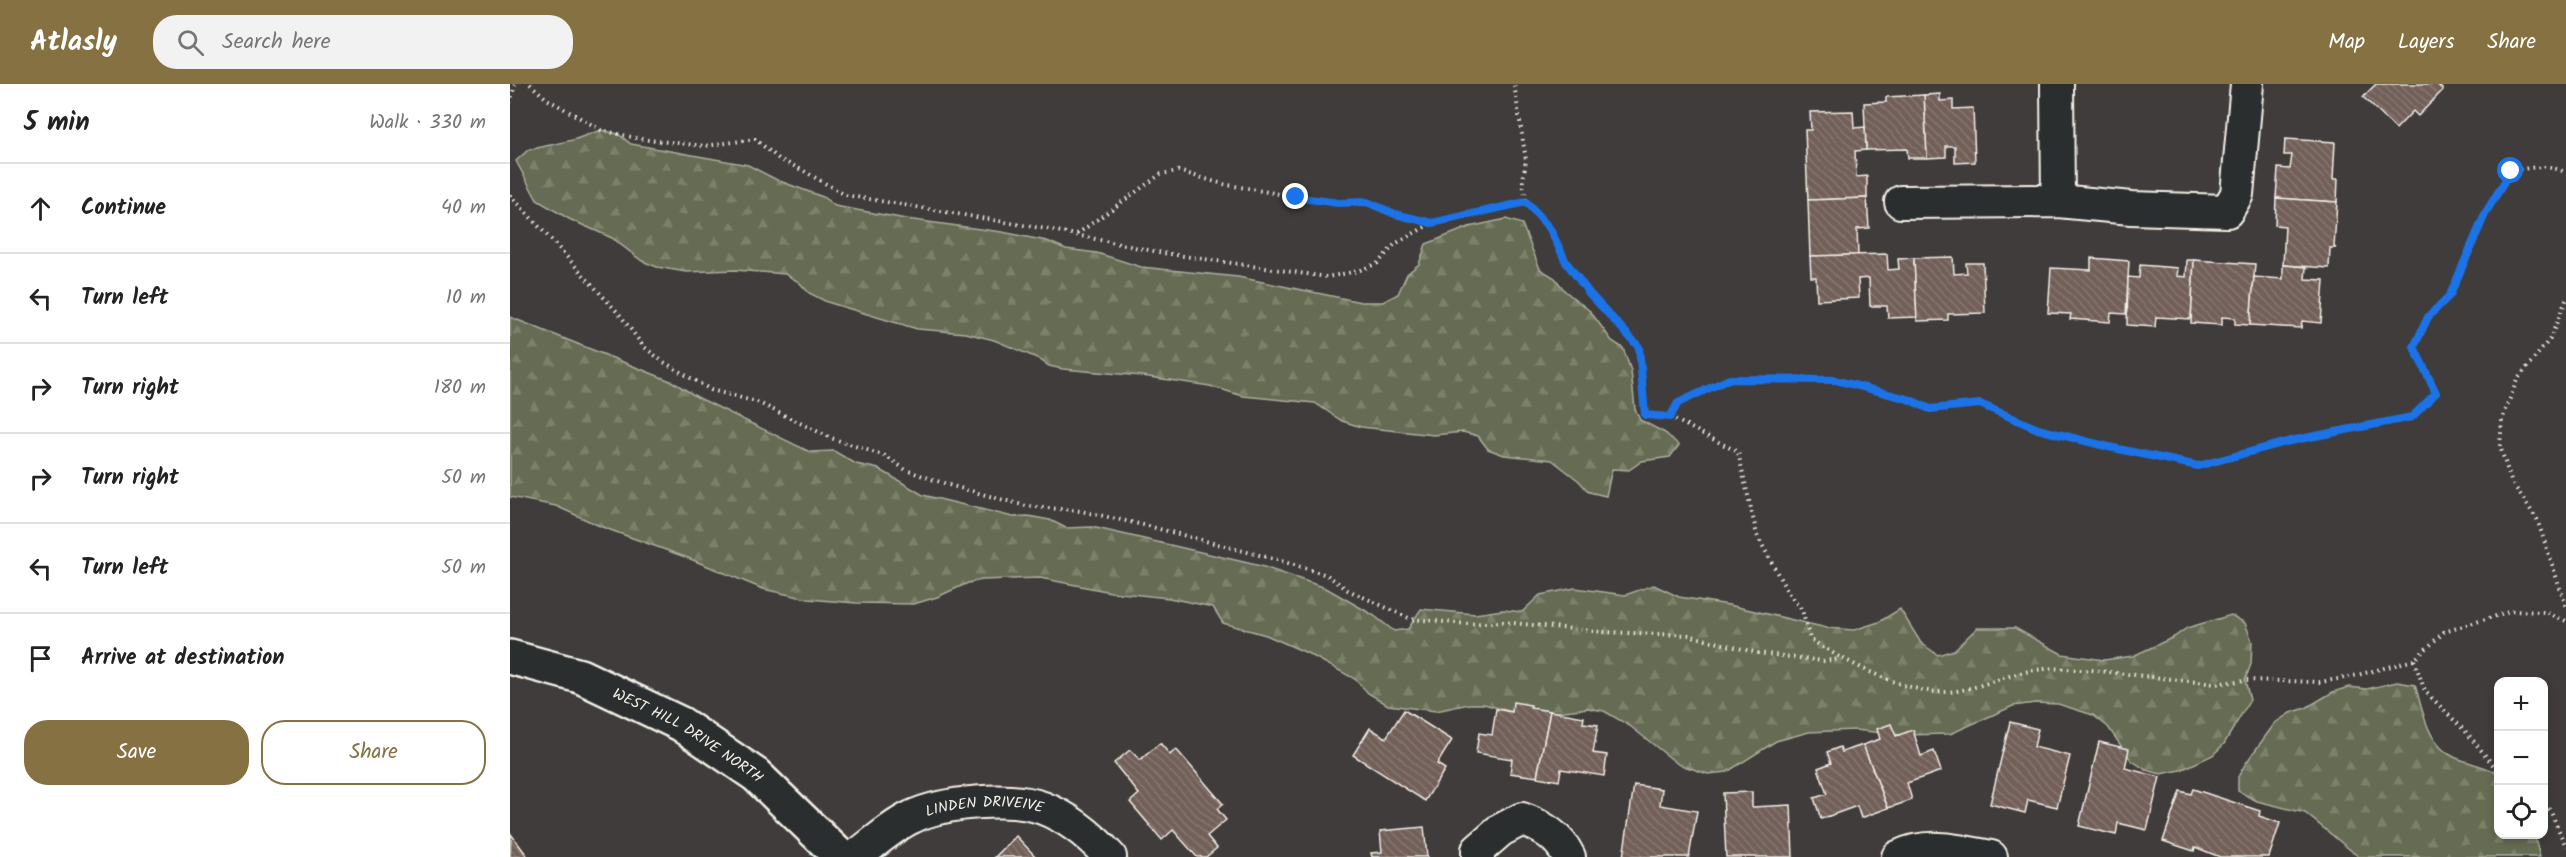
<!DOCTYPE html>
<meta charset="utf-8">
<style>
body{margin:0;font-family:Kalam,sans-serif;background:#f2f2f2;color:#222}
.controls{position:absolute;right:18px;bottom:18px;display:grid;overflow:hidden;border-radius:12px;box-shadow:0 3px 9px #0003}
.controls button{width:54px;height:54px;display:grid;place-items:center;padding:0;border:0;border-bottom:2px solid #e0e0e0;background:#fff;color:#222;font:30px sans-serif}
.stop{position:absolute;width:18px;height:18px;margin:-14px;border:4px solid #1a73e8;border-radius:50%;background:#fff}
.stop.end{background:#1a73e8;border-color:#fff;box-shadow:0 2px 6px #0008}
.list{margin:0;padding:0;list-style:none}
h2{display:flex;justify-content:space-between;align-items:center;height:78px;margin:0;padding:0 24px;font-size:26px}
h2 small{font-size:20px;font-weight:400;color:#767676}
.list li{display:grid;grid-template-columns:39px 1fr auto;gap:18px;align-items:center;box-sizing:border-box;height:90px;padding:0 24px;border-top:2px solid #e0e0e0}
.list b{display:block;font-size:22px;white-space:nowrap}
.list em{font-size:20px;font-style:normal;color:#767676}
.actions{display:flex;gap:12px;padding:18px 24px}
.actions a{flex:1;padding:14px 0;border:2px solid #857141;border-radius:24px;text-align:center;font-size:21px;color:#857141}
.actions .main{background:#857141;color:#fff}
.icon{flex:none;width:33px;height:33px;fill:none;stroke:currentColor;stroke-width:2;stroke-linecap:round;stroke-linejoin:round}
.map{position:relative;flex:none;width:2056px;height:773px;overflow:hidden}
header{display:flex;align-items:center;gap:36px;box-sizing:border-box;height:84px;padding:0 30px;background:#857141;color:#fff}
header strong{font-size:28px}
nav{display:flex;gap:33px;margin-inline-start:auto;font-size:21px}
.search{width:420px;height:54px;background:#f2f2f2;display:flex;align-items:center;gap:15px;box-sizing:border-box;padding:0 21px;border-radius:24px;color:#767676;font-size:22px}
main{display:flex}
aside{flex:1;background:#fff}
.map>svg:first-child{display:block}
</style>
<header>
<strong>Atlasly</strong>
<div class="search"><svg class="icon" aria-label="search" viewBox="0 0 24 24"><circle cx="10" cy="10" r="6"/><path d="M15 15l6 6"/></svg>Search here</div>
<nav><a>Map</a><a>Layers</a><a>Share</a></nav>
</header>
<main>
<aside>
<h2>5 min<small>Walk · 330 m</small></h2>
<ul class="list">
<li><svg class="icon" aria-label="ahead" viewBox="0 0 24 24"><path d="M12 20V5M6 11l6-6 6 6"/></svg><div><b>Continue</b></div><em>40 m</em></li>
<li><svg class="icon" aria-label="left" viewBox="0 0 24 24"><path d="M17 20v-9H6M10 6l-5 5 5 5"/></svg><div><b>Turn left</b></div><em>10 m</em></li>
<li><svg class="icon" aria-label="right" viewBox="0 0 24 24"><path d="M7 20v-9h11M14 6l5 5-5 5"/></svg><div><b>Turn right</b></div><em>180 m</em></li>
<li><svg class="icon" aria-label="right" viewBox="0 0 24 24"><path d="M7 20v-9h11M14 6l5 5-5 5"/></svg><div><b>Turn right</b></div><em>50 m</em></li>
<li><svg class="icon" aria-label="left" viewBox="0 0 24 24"><path d="M17 20v-9H6M10 6l-5 5 5 5"/></svg><div><b>Turn left</b></div><em>50 m</em></li>
<li><svg class="icon" aria-label="arrive" viewBox="0 0 24 24"><path d="M6 21V4h12l-3 4 3 4H6"/></svg><div><b>Arrive at destination</b></div></li>
</ul>
<div class="actions"><a class="main">Save</a><a>Share</a></div>
</aside>
<div class="map">
<svg width="2056" height="773" viewBox="0 0 2056 773">
<defs>
<pattern id="forest-firs" width="22" height="20" patternUnits="userSpaceOnUse" patternTransform="scale(1.5)"><rect width="22" height="20" fill="#666c52"/><path d="M5 1l3.5 6h-7zM16 11l3.5 6h-7z" fill="#7c816b"/></pattern>
<pattern id="building-back-hatch" width="6" height="6" patternUnits="userSpaceOnUse" patternTransform="scale(1.5)"><rect width="6" height="6" fill="#715f59"/><path d="M-1 5l2 2M0 0l6 6M5-1l2 2" fill="none" stroke="#867671"/></pattern>
</defs>
<rect width="100%" height="100%" fill="#3f3c3b"/>
<filter id="ink" filterUnits="userSpaceOnUse"><feTurbulence type="fractalNoise" baseFrequency=".0167" numOctaves="2"/><feDisplacementMap in="SourceGraphic" scale="12" xChannelSelector="R" yChannelSelector="G"/><feConvolveMatrix kernelMatrix="1 2 1 2 8 2 1 2 1" color-interpolation-filters="sRGB"/></filter>
<g filter="url(#ink)">
<g fill="url(#forest-firs)" stroke="#adae9d" stroke-width="1.5">
<polygon points="91,46 108,50 121,60 238,81 267,96 313,113 325,122 396,135 492,148 537,157 556,165 587,169 631,183 728,193 851,218 873,218 888,210 897,190 909,180 916,160 959,143 996,135 1012,140 1030,185 1045,194 1055,207 1080,227 1102,257 1113,264 1121,287 1125,325 1130,336 1155,349 1169,361 1160,373 1132,377 1119,386 1102,385 1096,412 1079,408 1069,397 1042,376 994,371 978,365 968,352 953,348 924,351 851,343 832,337 805,319 733,312 700,302 632,292 553,285 539,282 527,274 484,256 456,249 407,245 317,218 299,209 289,198 275,190 225,186 176,188 147,183 132,177 102,154 59,135 27,116 6,77 18,66 63,56"/>
<polygon points="0,233 163,298 187,313 300,368 324,367 346,380 369,385 413,411 503,433 518,432 540,436 556,444 582,443 751,482 816,504 863,531 884,547 898,545 911,525 965,530 993,526 1012,528 1030,511 1065,504 1115,511 1144,501 1169,513 1219,521 1317,544 1344,546 1369,538 1390,525 1411,559 1428,571 1444,566 1467,544 1505,544 1552,570 1594,576 1623,572 1664,553 1677,544 1721,531 1735,539 1742,557 1741,580 1735,596 1740,616 1714,660 1703,671 1671,686 1651,690 1636,686 1621,676 1598,643 1583,631 1548,620 1525,619 1503,622 1440,650 1392,651 1345,646 1299,648 1266,657 1217,688 1198,690 1168,680 1120,642 1094,627 1078,624 1016,632 974,620 959,620 926,627 878,621 858,609 845,595 797,569 756,551 713,539 703,523 659,514 601,508 530,494 472,496 458,499 427,513 404,520 346,519 298,515 253,505 178,474 92,443 46,422 0,413"/>
<path d="M1887,598L1905,601C1913,626 1917,661 1944,673C1958,679 1974,682 1988,689V750L2024,751L2030,773H1849L1795,729L1747,717L1728,707V693L1736,679L1765,639L1780,629L1796,624L1823,608L1839,603L1857,605Z"/>
</g>
<g fill="url(#building-back-hatch)" stroke="#f4f1e8" stroke-width="1.5">
<polygon points="1866,0 1927,0 1933,6 1908,32 1903,27 1886,45 1853,13"/>
<polygon points="1430,10 1430,17 1443,16 1443,25 1463,24 1465,78 1445,79 1445,62 1436,62 1436,73 1417,74 1414,11"/>
<polygon points="1414,11 1417,74 1398,74 1397,65 1356,66 1354,19 1376,18 1376,13"/>
<polygon points="1343,27 1344,44 1355,43 1356,66 1345,67 1346,93 1357,92 1357,114 1298,116 1295,46 1301,46 1300,28"/>
<polygon points="1775,55 1825,58 1823,95 1828,95 1827,118 1766,114 1768,84 1780,85 1782,71 1774,71"/>
<polygon points="1357,114 1359,144 1347,145 1348,171 1300,172 1298,116"/>
<polygon points="1766,114 1827,118 1824,163 1826,164 1820,164 1819,184 1773,181 1775,142 1765,141"/>
<polygon points="1377,170 1378,186 1389,185 1388,175 1404,174 1407,233 1378,234 1377,222 1360,222 1359,194 1348,195 1349,214 1307,216 1306,193 1301,193 1300,172"/>
<polygon points="1443,173 1444,190 1457,189 1456,179 1473,179 1475,229 1438,230 1438,236 1407,237 1404,174"/>
<polygon points="1581,174 1619,177 1616,230 1601,229 1600,238 1560,235 1561,230 1538,229 1541,184 1581,186"/>
<polygon points="1677,176 1684,176 1681,235 1646,233 1645,243 1617,241 1618,193 1629,194 1630,181 1668,184 1667,192 1676,193"/>
<polygon points="1684,176 1745,180 1740,241 1725,240 1725,234 1712,233 1712,241 1681,239"/>
<polygon points="1773,181 1796,183 1795,195 1814,196 1811,239 1792,237 1791,244 1740,241 1744,193 1773,195"/>
<polygon points="1003,618 1021,621 1020,624 1040,627 1027,693 1000,689 1002,675 966,669 969,649 982,651 986,625 1002,628"/>
<polygon points="894,626 942,656 927,680 935,685 915,717 843,671 860,644 876,654"/>
<polygon points="1040,627 1074,633 1073,639 1088,641 1083,669 1097,671 1094,692 1051,685 1049,697 1027,693"/>
<polygon points="1500,638 1528,645 1524,663 1560,672 1547,723 1518,716 1515,729 1480,720"/>
<polygon points="1381,640 1386,652 1403,646 1411,672 1424,667 1431,687 1397,699 1402,716 1378,724 1353,661 1370,655 1367,645"/>
<polygon points="1589,658 1619,665 1615,684 1650,693 1637,746 1608,739 1606,751 1569,742"/>
<polygon points="650,659 660,671 666,665 713,720 707,725 716,736 697,752 707,764 696,773 687,773 663,746 652,756 620,718 629,710 604,679 620,666 630,676"/>
<polygon points="1353,661 1378,724 1351,734 1347,722 1311,735 1304,714 1317,710 1308,684 1321,679 1317,668 1330,663 1332,668"/>
<polygon points="1124,701 1152,705 1150,721 1187,727 1179,773 1113,773"/>
<polygon points="1683,705 1750,727 1749,732 1770,739 1759,773 1710,773 1685,763 1684,767 1653,757 1670,707 1681,710"/>
<polygon points="1242,708 1242,723 1281,721 1283,773 1216,773 1213,709"/>
<polygon points="914,743 917,773 862,773 861,769 872,768 870,747"/>
<polygon points="1,750 18,773 0,773"/>
<polygon points="506,752 526,773 485,773"/>
</g>
<g fill="none" stroke-linecap="round" stroke-linejoin="round">
<defs>
<g id="minor">
<polyline points="1547,0 1548,117"/>
<polyline points="1391,118 1548,117 1621,124 1717,127 1727,110 1737,0"/>
<path id="s1" d="M345,773C363,760 382,742 402,733C433,718 500,712 533,724C559,734 582,753 600,773"/>
<path d="M968,773V766L991,746L1012,735C1033,743 1049,752 1059,773"/>
<path d="M1388,773C1417,758 1450,767 1481,773"/>
</g>
<g id="tertiary">
<path id="s2" d="M0,573L70,592L171,640L246,691L331,773"/>
</g>
</defs>
<use href="#minor" stroke="#f4f1e8" stroke-width="36"/>
<use href="#tertiary" stroke="#f4f1e8" stroke-width="38"/>
<g stroke="#f4f1e8" stroke-width="4" stroke-dasharray="1.5 4.5" stroke-linecap="butt">
<polyline points="20,0 37,15 91,46 130,55 195,62 245,55 269,75 294,87 335,111 542,146 653,169 817,193 848,187 868,179 885,160 922,139 1016,118 1013,97 1016,76 1004,0"/>
<polyline points="0,19 5,0"/>
<polyline points="0,111 111,232 133,262 152,277 201,306 247,318 321,354 375,372 396,386 439,401 516,422 571,427 638,442 768,476 817,491 838,506 901,535 958,540 993,538 1093,548 1178,551 1248,569 1313,577 1331,575"/>
<path d="M1016,118L1039,145L1056,178L1079,209L1129,263L1135,331L1160,333L1168,319L1219,295L1325,296L1398,315L1420,325L1470,320L1528,345L1599,363L1688,382L1780,357L1902,333L1926,309L1904,263L1918,233L1940,211L1976,128L2001,87C2020,84 2039,79 2056,89"/>
<polyline points="567,150 651,90 668,87 713,100 786,113 828,119 857,119 885,130 921,139"/>
<polyline points="2056,216 2040,255 2007,296 1992,336 1990,362 2001,397 2027,435 2056,522"/>
<path d="M1160,333L1228,368L1247,451L1278,509L1292,526L1300,555C1334,577 1396,610 1436,608C1467,607 1501,587 1535,585C1550,583 1565,587 1581,586L1705,600L1735,596L1810,598L1840,593L1904,576L1934,548L2002,527L2036,528L2056,537"/>
<polyline points="1904,576 1915,607 1957,649 1988,687"/>
<polyline points="2034,721 2040,726 2056,763"/>
</g>
<use href="#minor" stroke="#2a2d2e" stroke-width="32"/>
<use href="#tertiary" stroke="#2a2d2e" stroke-width="33"/>
</g>
</g>
<g fill="none" stroke-linecap="round" stroke-linejoin="round" filter="url(#ink)">
<polyline stroke="#1a73e8" stroke-width="8" points="786,113 828,119 857,118 885,130 922,139 1016,118 1040,145 1056,178 1079,209 1129,263 1135,331 1160,333 1168,319 1219,295 1325,296 1398,315 1420,325 1470,320 1528,345 1599,363 1688,382 1780,357 1902,333 1926,309 1904,263 1918,233 1940,211 1976,128 2001,87"/>
</g>
<g text-anchor="middle" stroke-width="6" stroke-linejoin="round" paint-order="stroke">
<g font-size="15" fill="#f4f1e8" stroke="#2a2d2e">
<text dy="5" stroke="none"><textPath href="#s2" startOffset="196">WEST HILL DRIVE NORTH</textPath></text>
<text dy="5" stroke="none"><textPath href="#s1" startOffset="144">LINDEN DRIVEIVE</textPath></text>
</g>
</g>
</svg>
<div class="controls">
<button>+</button>
<button>−</button>
<button><svg class="icon" aria-label="locate" viewBox="0 0 24 24"><circle cx="12" cy="12" r="6"/><path d="M12 2v4M12 18v4M2 12h4M18 12h4"/></svg></button>
</div>
<div class="stop" style="left:2001px;top:87px"></div>
<div class="stop end" style="left:786px;top:113px"></div>
</div>
</main>
